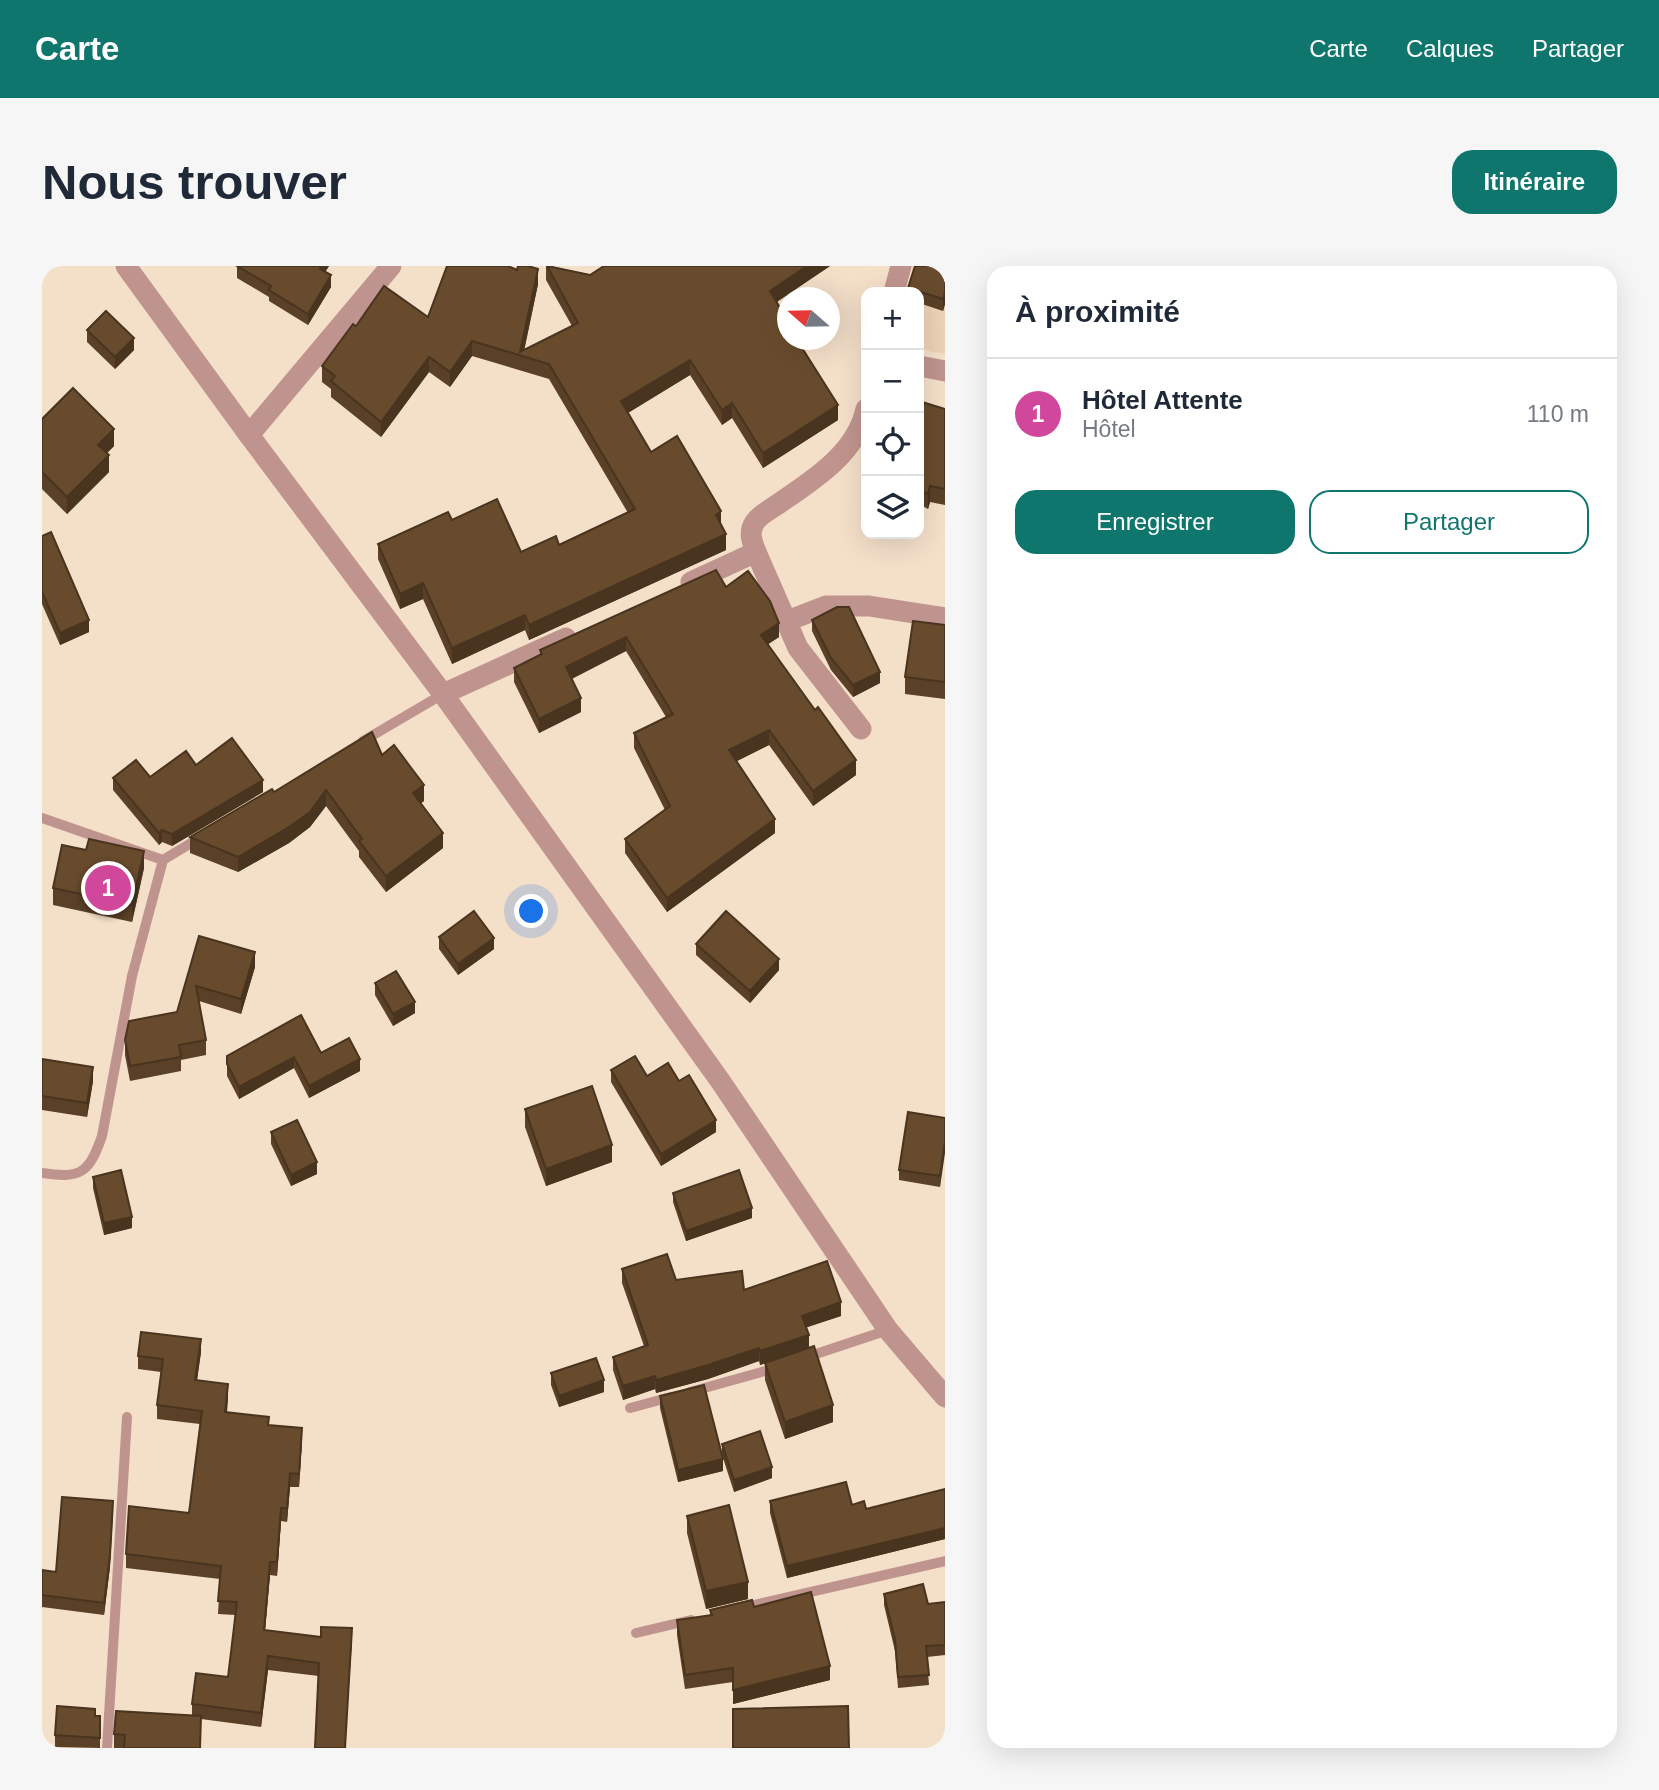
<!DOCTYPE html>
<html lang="fr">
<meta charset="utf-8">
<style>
body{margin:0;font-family:Helvetica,sans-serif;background:#f6f6f7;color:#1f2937}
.controls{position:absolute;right:21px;top:21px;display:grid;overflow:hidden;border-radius:14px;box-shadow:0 7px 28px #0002}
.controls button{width:63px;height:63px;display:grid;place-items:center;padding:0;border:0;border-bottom:2px solid #e0e1e3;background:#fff;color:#1f2937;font:35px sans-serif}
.compass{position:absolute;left:735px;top:21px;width:63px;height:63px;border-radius:50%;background:#fff;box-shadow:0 7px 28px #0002;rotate:290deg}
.you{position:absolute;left:490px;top:646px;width:24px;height:24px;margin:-18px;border:5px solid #fff;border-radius:50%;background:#1a73e8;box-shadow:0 0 0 10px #1a73e833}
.badge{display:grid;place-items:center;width:46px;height:46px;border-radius:50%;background:#0f766e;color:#fff;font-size:23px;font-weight:700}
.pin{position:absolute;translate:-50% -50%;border:4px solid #fff;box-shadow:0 2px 7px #0006}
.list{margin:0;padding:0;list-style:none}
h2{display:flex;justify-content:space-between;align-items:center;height:91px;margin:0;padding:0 28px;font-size:30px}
h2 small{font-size:23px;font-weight:400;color:#747a83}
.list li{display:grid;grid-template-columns:46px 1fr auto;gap:21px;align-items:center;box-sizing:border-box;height:112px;padding:0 28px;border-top:2px solid #e0e1e3}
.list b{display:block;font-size:26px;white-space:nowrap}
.list p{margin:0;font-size:23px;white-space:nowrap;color:#747a83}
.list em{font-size:23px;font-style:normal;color:#747a83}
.actions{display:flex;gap:14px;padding:21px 28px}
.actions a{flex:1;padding:16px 0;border:2px solid #0f766e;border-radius:21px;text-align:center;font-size:24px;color:#0f766e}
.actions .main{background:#0f766e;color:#fff}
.icon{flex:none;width:38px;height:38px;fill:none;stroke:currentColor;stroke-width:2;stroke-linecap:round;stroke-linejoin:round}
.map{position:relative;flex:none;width:903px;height:1482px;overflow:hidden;border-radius:21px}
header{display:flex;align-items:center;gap:42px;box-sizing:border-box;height:98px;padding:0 35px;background:#0f766e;color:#fff}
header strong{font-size:33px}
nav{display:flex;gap:38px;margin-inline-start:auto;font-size:24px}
.intro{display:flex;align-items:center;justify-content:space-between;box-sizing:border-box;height:168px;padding:0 42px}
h1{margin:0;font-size:49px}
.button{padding:18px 32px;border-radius:21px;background:#0f766e;color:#fff;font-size:24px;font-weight:700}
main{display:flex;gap:42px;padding:0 42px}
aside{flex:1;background:#fff;border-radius:21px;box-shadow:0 7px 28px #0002}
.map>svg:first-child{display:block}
</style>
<header>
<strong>Carte</strong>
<nav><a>Carte</a><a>Calques</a><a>Partager</a></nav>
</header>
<div class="intro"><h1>Nous trouver</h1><a class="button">Itinéraire</a></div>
<main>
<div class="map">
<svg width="903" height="1482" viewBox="0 0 903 1482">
<rect width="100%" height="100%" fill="#f4dfc9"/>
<polygon fill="#ecd2b6" points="871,0 903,0 903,88 886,85 877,79 877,26 864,26"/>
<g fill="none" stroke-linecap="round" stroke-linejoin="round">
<g stroke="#c0948e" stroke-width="10">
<polyline points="321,475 401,428"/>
<polyline points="0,552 121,594 159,571"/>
<path d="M0,907C39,913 47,907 60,870L90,710L121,594"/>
<polyline points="762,1092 846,1064"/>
<polyline points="648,1126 734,1102"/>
<polyline points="588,1142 629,1131"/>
<polyline points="699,1342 903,1295"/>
<polyline points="594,1367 649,1354"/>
<polyline points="65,1482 85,1151"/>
</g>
<g stroke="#c0948e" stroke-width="21">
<polyline points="84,0 207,169 401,428 679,816 846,1064 903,1131"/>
<polyline points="852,26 859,0"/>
<polyline points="877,100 903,105"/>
<polyline points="207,169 349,0"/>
<polyline points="714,286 756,382 819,463"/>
<path d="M649,316L714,286C710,276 706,266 713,256C718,248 731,242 739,236C773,213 815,186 824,143"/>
<polyline points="745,355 784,340 827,340 903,352"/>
<polyline points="401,428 524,372"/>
</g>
</g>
<g fill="#594026">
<polygon points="195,0 287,0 283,6 289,21 266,59 227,35 227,31 195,12"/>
<polygon points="504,0 509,0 548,9 788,0 735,36 746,74 796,154 721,202 690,152 680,159 648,109 586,147 609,186 679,259 684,284 487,374 483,364 410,398 381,333 358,343 336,293 336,278 410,254 479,286 517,279 586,247 507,113 430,90 408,121 387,106 339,171 289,131 289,123 280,116 280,100 314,60 386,51 496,18 482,84 530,60 504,14"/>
<polygon points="903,0 903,38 901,45 877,37 877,26 866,26 866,22"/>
<polygon points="45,64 92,84 73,103 45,76"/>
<polygon points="877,135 903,143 903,239 888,236 886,243 877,238"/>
<polygon points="0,153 72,180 65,187 67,206 25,248 0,223"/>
<polygon points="824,188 824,209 823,208 823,193"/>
<polygon points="0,270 47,366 18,379 0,338"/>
<polygon points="684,321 737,371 726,378 814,509 771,540 727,479 695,495 733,567 625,646 583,587 583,573 623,544 592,482 592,467 624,451 584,385 530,413 539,446 497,467 472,416 472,402 498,388 498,384"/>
<polygon points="770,354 838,417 811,431 789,404 770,365"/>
<polygon points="903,359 903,433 863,428 863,411"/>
<polygon points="340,489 382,535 379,537 401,582 344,626 317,591 317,585 284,540 268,561 247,577 196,606 148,587 148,571 232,526"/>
<polygon points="154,499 221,526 130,580 120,576 117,579 71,524 71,512 108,511"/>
<polygon points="102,602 90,656 11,639 11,622"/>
<polygon points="157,670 213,701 199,748 157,735 164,774 164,789 139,794 139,805 88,815 83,789 83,774 135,746"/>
<polygon points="397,671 452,683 416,709 397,683"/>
<polygon points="654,678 737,704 708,737 654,689"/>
<polygon points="333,717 373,747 351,760 333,729"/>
<polygon points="279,787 318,805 267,832 252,802 197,833 185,810 185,790"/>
<polygon points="0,793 51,815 45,851 0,844"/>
<polygon points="569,804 637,815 674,866 619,900 569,816"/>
<polygon points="483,843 570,896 504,920 483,861"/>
<polygon points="903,852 898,921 857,914 857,904"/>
<polygon points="229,866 275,908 249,920 229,878"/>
<polygon points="51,911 90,962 62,969 51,922"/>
<polygon points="631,927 710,952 644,975 631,936"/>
<polygon points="580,1003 634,1014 702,1024 799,1050 764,1061 767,1082 791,1156 743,1173 723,1114 723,1097 718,1099 717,1095 666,1113 614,1127 613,1123 581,1134 571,1104 571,1091 602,1080 580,1017"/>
<polygon points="159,1086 155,1114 186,1132 185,1147 227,1159 260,1175 257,1221 248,1221 245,1256 239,1255 235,1310 228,1309 223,1364 310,1376 277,1410 226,1404 219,1461 159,1453 159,1482 72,1482 72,1468 150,1449 150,1438 186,1411 193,1349 176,1348 178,1313 84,1302 84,1288 147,1247 158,1158 115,1153 115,1139 119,1106 96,1103 96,1090"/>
<polygon points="509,1107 562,1126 517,1141 509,1119"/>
<polygon points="618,1130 680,1189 680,1178 730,1212 692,1226 680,1189 681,1205 636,1216 618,1142"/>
<polygon points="903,1223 903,1273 745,1312 728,1247 728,1235 810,1239 824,1243"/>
<polygon points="71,1247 68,1301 62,1349 0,1341 0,1304 14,1306"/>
<polygon points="645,1250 706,1333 664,1343 645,1267"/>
<polygon points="842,1328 886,1338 903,1336 903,1389 885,1391 887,1419 856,1422 853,1385 842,1339"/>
<polygon points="712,1341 788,1414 691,1438 691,1416 643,1423 635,1369 635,1354 668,1349 668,1344"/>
<polygon points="53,1450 58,1450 58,1482 13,1481 13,1469"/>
</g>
<g fill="#48341f">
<polygon points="280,0 287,0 278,14 278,3"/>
<polygon points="765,0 788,0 728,40 728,25"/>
<polygon points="496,3 496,18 481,90 478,86"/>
<polygon points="289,9 289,21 266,59 266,48"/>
<polygon points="903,26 903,38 901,45 901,33"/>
<polygon points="92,72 92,84 73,103 73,91"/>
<polygon points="430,75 430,90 408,121 408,106"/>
<polygon points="387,91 387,106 339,171 339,156"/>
<polygon points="648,94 648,109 579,151 579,135"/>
<polygon points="690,137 690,152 680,159 680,144"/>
<polygon points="796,139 796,154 721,202 721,187"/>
<polygon points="72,163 72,180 56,196 56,179"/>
<polygon points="67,189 67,206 25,248 25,231"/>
<polygon points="888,220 888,236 886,243 886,228"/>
<polygon points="679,245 679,261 674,249"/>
<polygon points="684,268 684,284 487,374 487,359"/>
<polygon points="381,317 381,333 358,343 358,328"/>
<polygon points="483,349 483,364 410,398 410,382"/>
<polygon points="47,354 47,366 18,379 18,367"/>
<polygon points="737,357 737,371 719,383 719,369"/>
<polygon points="584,371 584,385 524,415 524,401"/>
<polygon points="838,406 838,417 811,431 811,419"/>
<polygon points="539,432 539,446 497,467 497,453"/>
<polygon points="727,464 727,479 687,499 687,484"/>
<polygon points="814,494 814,509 771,540 771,525"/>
<polygon points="221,514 221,526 130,580 130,568"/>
<polygon points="382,519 382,535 371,543 371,527"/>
<polygon points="284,524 284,540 268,561 247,577 196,606 196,591"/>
<polygon points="733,553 733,567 625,646 625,632"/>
<polygon points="120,564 120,576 117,579 117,567"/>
<polygon points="401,567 401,582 344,626 344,610"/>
<polygon points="102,585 102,602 90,656 90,639"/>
<polygon points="452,672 452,683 416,709 416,698"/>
<polygon points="213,686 213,701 199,748 199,733"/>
<polygon points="737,693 737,704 708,737 708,725"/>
<polygon points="373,736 373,747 351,760 351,748"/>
<polygon points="252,791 252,802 197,833 197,821"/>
<polygon points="318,793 318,805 267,832 267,820"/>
<polygon points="51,801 51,815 45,851 45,837"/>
<polygon points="674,854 674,866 619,900 619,888"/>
<polygon points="903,876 903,887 898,921 898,910"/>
<polygon points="570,879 570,896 504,920 504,903"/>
<polygon points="275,896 275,908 249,920 249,909"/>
<polygon points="710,942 710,952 644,975 644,965"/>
<polygon points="90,951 90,962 62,969 62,957"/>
<polygon points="799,1036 799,1050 760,1063 760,1050"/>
<polygon points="767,1069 767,1083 718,1099 718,1085"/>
<polygon points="159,1073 159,1086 153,1128 153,1114"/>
<polygon points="717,1082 717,1095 666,1113 614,1127 614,1114"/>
<polygon points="613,1110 613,1123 581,1134 581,1120"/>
<polygon points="562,1114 562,1126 517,1141 517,1130"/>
<polygon points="186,1118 186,1132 183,1160 183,1146"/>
<polygon points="791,1139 791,1156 743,1173 743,1156"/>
<polygon points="260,1162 260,1175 257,1221 257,1208"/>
<polygon points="681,1193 681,1205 636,1216 636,1204"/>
<polygon points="730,1201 730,1212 692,1226 692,1214"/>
<polygon points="248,1207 248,1221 245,1256 245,1242"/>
<polygon points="71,1235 68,1301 62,1349 62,1337"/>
<polygon points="239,1242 239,1255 235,1310 235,1296"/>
<polygon points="903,1262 903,1273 745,1312 745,1300"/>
<polygon points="228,1296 228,1309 222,1377 222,1364"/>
<polygon points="706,1316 706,1333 664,1343 664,1325"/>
<polygon points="310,1362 310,1376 303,1482"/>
<polygon points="226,1390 226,1404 219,1461 219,1447"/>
<polygon points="788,1400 788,1414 691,1438 691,1424"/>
</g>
<g fill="#674b2c" stroke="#48341f" stroke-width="2">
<polygon points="195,0 280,0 278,3 289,9 266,48 227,24 229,20"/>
<polygon points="405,0 466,0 475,4 476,0 486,0 496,3 478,86 536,57 505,0 548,9 562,0 765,0 728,25 746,55 746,74 755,74 796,139 721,187 690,137 680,144 648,94 579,135 609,186 635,170 679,245 674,249 684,268 487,359 483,349 410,382 381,317 358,328 336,278 406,246 410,254 455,233 479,286 514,270 517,279 593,243 507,98 430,75 408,106 387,91 339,156 289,115 293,110 280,100 311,58 314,60 342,20 386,51"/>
<polygon points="873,0 903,0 903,26 901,33 866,22"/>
<polygon points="64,45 92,72 73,91 45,64"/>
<polygon points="31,122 72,163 56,179 67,189 25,231 0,206 0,153"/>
<polygon points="877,135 903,143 903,223 888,220 886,228 877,223"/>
<polygon points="9,266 47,354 18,367 0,326 0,270"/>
<polygon points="674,304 684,321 706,305 728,335 737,357 719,369 773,444 776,441 814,494 771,525 727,464 687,484 733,553 625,632 583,573 628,540 592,467 631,448 584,371 524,401 539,432 497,453 472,402 500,388 498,384"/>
<polygon points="795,341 807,341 838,406 811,419 789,392 770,354"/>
<polygon points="871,355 903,359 903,416 863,411"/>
<polygon points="330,466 340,489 352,479 382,519 371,527 401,567 344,610 317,575 320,573 284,524 268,546 247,561 196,591 148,571 230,523 232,526"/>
<polygon points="190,472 221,514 130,568 120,564 117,567 71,512 94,494 108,511 144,485 154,499"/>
<polygon points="47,573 102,585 90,639 11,622 20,579 44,584"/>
<polygon points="432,645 452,672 416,698 397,671"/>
<polygon points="684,645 737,693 708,725 654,678"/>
<polygon points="157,670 213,686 199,733 154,720 164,774 137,779 139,791 88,800 83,774 87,755 135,746"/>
<polygon points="354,705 373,736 351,748 333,717"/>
<polygon points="259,749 279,787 307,772 318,793 267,820 252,791 197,821 185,798 185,790"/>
<polygon points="593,790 605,810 626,797 637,815 647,809 674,854 619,888 569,804"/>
<polygon points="0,793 51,801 45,837 0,830"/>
<polygon points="550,820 570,879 504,903 483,843"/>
<polygon points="866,846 903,852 903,876 898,910 857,904"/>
<polygon points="255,854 275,896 249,909 229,866"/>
<polygon points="79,904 90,951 62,957 51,911"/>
<polygon points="697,904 710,942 644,965 631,927"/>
<polygon points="625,988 634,1014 700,1005 702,1024 785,995 799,1036 760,1050 767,1069 718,1085 717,1082 666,1099 614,1114 613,1110 581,1120 571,1091 606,1079 580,1003"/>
<polygon points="99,1066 159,1073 153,1114 186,1118 183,1146 227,1151 226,1159 260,1162 257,1208 248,1207 245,1242 239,1242 235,1296 228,1296 222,1364 279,1371 279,1361 310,1362 303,1482 273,1482 277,1397 226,1390 219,1447 150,1438 154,1407 186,1411 195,1336 176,1335 179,1300 84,1288 87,1240 147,1247 160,1145 115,1139 121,1093 96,1090"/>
<polygon points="772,1080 791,1139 743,1156 723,1097"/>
<polygon points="554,1092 562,1114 517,1130 509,1107"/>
<polygon points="662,1119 681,1193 636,1204 618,1130"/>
<polygon points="718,1165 730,1201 692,1214 680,1178"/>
<polygon points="804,1216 810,1239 822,1235 824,1243 903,1223 903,1262 745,1300 728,1235"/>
<polygon points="20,1231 71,1235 68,1289 62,1337 0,1329 0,1304 14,1306"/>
<polygon points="687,1239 706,1316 664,1325 645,1250"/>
<polygon points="881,1318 886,1338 903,1336 903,1379 884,1380 887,1409 856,1411 853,1374 842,1328"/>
<polygon points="769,1326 788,1400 691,1424 691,1402 643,1409 635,1354 670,1349 668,1344 710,1334 712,1341"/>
<polygon points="15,1440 53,1443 53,1450 58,1450 58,1472 13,1469"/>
<polygon points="806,1440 807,1482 691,1482 691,1443"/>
<polygon points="74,1445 159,1450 158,1482 82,1482 83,1469 72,1468"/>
</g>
</svg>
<div class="controls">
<button>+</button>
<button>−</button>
<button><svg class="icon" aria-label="locate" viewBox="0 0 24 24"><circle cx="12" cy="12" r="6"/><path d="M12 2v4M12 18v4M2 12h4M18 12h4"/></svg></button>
<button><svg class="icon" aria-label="layers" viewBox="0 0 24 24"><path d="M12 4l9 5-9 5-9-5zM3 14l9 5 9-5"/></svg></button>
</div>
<svg class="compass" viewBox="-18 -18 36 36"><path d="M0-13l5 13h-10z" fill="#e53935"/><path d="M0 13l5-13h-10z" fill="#747a83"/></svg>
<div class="you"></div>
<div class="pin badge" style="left:66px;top:622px;background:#d1479c">1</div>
</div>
<aside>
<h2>À proximité<small></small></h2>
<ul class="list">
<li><span class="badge" style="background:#d1479c">1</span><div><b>Hôtel Attente</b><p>Hôtel</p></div><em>110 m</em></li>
</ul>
<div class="actions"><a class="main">Enregistrer</a><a>Partager</a></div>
</aside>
</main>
